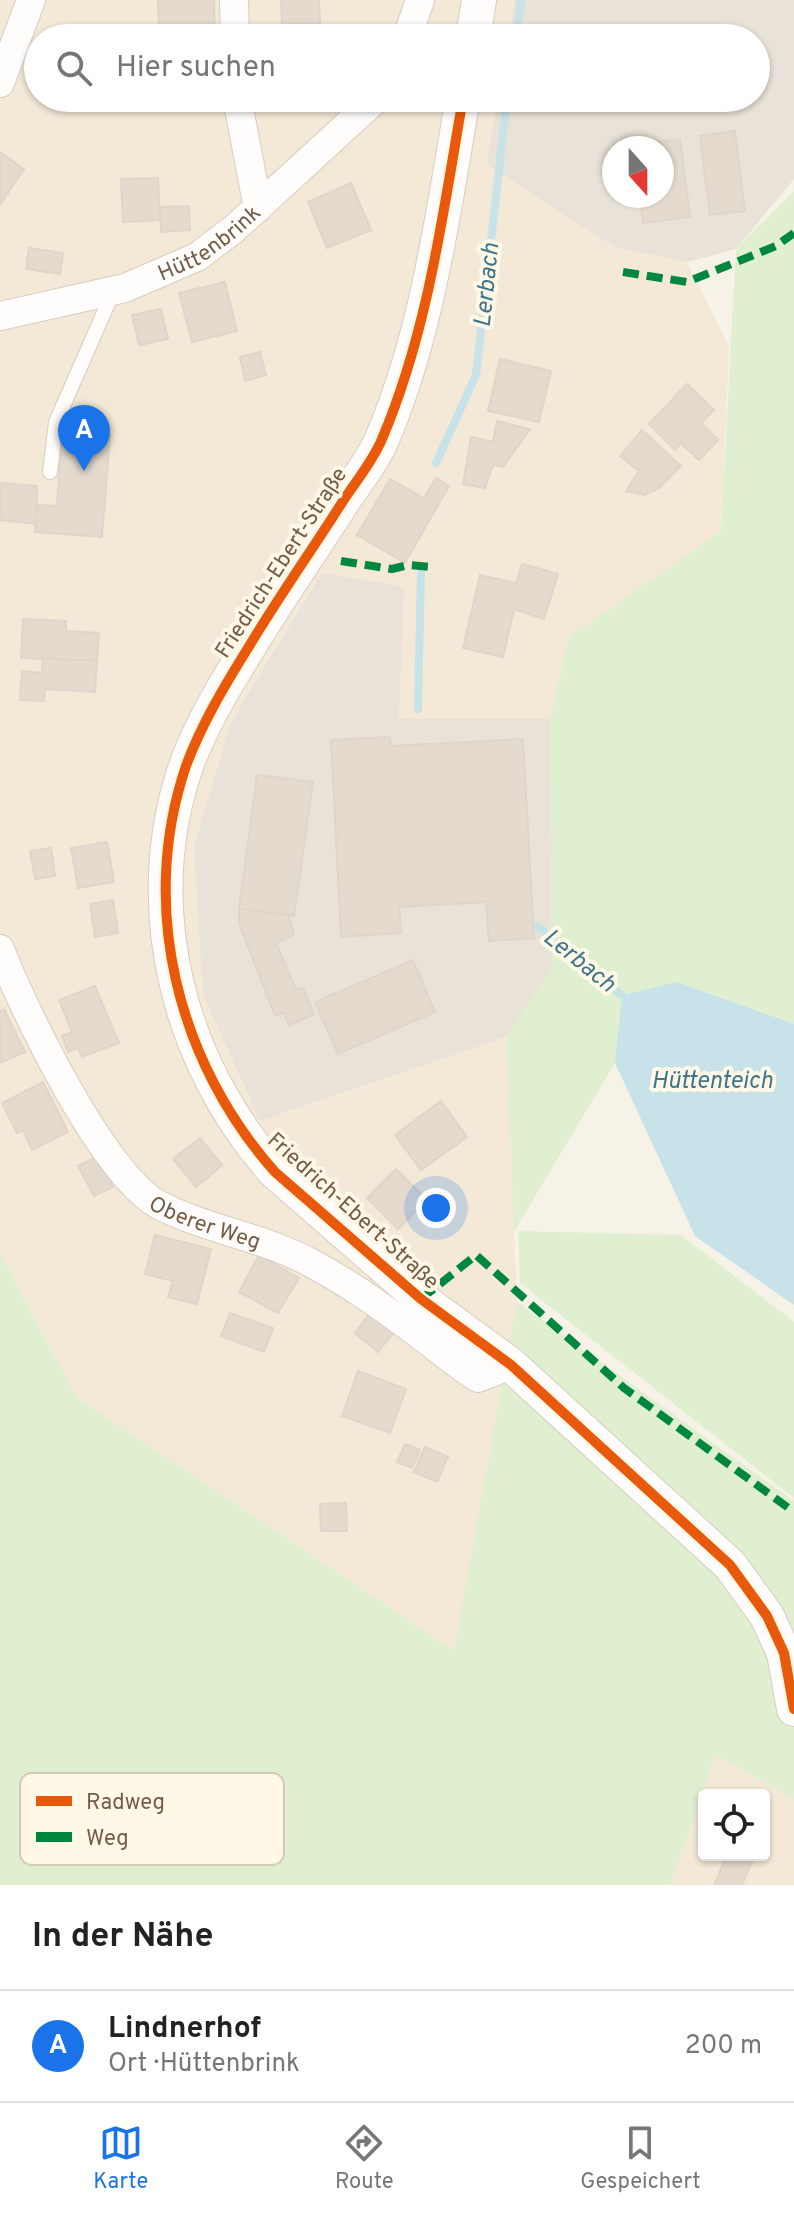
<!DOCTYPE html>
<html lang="de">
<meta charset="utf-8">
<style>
body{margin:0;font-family:Overpass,sans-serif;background:#f6f6f6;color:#222}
.controls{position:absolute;right:24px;bottom:24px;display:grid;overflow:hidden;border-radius:8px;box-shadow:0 2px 6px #0004}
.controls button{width:72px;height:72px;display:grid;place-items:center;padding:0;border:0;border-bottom:2px solid #e0e0e0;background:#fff;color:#222;font:40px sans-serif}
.compass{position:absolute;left:602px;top:136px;width:72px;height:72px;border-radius:50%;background:#fff;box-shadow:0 2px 6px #0004;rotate:159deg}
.you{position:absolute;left:436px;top:1208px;width:28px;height:28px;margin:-20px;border:6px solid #fff;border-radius:50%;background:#1a73e8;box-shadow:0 0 0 12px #1a73e833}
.badge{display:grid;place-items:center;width:52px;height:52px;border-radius:50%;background:#1a73e8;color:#fff;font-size:26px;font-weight:700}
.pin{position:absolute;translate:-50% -66px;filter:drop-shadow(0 2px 4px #0008)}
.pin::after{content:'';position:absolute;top:42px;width:28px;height:24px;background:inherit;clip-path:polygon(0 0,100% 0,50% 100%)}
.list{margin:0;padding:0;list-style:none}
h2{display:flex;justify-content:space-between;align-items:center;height:104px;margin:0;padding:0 32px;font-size:34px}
h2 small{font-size:26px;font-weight:400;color:#767676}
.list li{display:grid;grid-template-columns:52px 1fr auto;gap:24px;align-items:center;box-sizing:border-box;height:112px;padding:0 32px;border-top:2px solid #e0e0e0}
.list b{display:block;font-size:30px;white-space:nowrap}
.list p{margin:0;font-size:26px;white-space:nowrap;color:#767676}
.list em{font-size:26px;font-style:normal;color:#767676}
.icon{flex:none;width:44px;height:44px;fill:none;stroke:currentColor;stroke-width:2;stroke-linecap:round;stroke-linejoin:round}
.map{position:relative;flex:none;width:794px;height:1885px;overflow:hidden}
.search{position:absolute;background:#fff;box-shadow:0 2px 6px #0004;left:24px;right:24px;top:24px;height:88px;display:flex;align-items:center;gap:20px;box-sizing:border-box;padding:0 28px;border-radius:44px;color:#767676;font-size:30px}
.sheet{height:216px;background:#fff}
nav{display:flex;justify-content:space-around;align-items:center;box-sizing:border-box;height:112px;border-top:2px solid #e0e0e0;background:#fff;font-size:22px;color:#767676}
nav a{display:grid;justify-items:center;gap:4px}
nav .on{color:#1a73e8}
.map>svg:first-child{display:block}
</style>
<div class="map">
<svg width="794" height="1885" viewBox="0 0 794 1885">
<rect width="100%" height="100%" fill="#f7f2e7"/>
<g fill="#f3e9d6" fill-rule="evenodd">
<polygon points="0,0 515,0 509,38 38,38 38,98 498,98 488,164 614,247 687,262 729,346 721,532 569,637 550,719 399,719 404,587 260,1121 506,1037 517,1302 455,1652 76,1397 0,1253"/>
<path d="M716,1754L794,1800V1885H670ZM704,1795H764V1855H704Z"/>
</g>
<g fill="#e9e2d8" fill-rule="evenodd">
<path d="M515,0H794V179L736,249L687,262L614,247L487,164L498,98H756V38H509ZM614,148H662V196H614Z"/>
<polygon points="322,573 404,587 399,719 550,719 552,969 506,1037 260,1121 203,994 194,847 231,722"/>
</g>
<g fill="#dfefd0">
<polygon points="794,191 794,1024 677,982 622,995 615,1063 514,1232 506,1037 552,969 550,719 569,637 721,531 736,249"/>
<polygon points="518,1231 681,1235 794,1322 794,1498 520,1283"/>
<polygon points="0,1253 76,1397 454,1651 517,1302 794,1501 794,1800 716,1754 670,1885 0,1885"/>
</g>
<polygon fill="#c7e2e8" points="677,982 794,1024 794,1305 695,1236 615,1063 622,995"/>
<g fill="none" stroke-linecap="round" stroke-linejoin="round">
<g stroke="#c7e2e8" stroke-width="8">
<polyline points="516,38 521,0"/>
<polyline points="436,463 476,375 507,98"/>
<polyline points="418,709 421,570"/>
<polyline points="537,926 628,1000"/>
</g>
</g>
<g fill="#e4dace" stroke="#e0d5c9" stroke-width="2">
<polygon points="158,0 214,0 215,38 159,38"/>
<polygon points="281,0 319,0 320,24 282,25"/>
<polygon points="320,24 320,38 282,38 282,25"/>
<polygon points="735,131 745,211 710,215 700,136"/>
<polygon points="680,139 690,217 643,223 640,196 662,196 662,148 633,145"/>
<polygon points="0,152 24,169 0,205"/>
<polygon points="158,178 160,220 123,222 121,179"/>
<polygon points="351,183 371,230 327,248 308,202"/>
<polygon points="189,206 190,230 161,232 160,207"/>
<polygon points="29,248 63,253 60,274 26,269"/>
<polygon points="225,282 237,331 192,342 179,293"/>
<polygon points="161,309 168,339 139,345 132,315"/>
<polygon points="260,352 266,375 245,381 240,357"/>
<polygon points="500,359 551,371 539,422 488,411"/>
<polygon points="687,384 714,410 701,423 718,440 699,460 681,443 675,450 649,424"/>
<polygon points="497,421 530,429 503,467 493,465 485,488 463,484 471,437 493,442"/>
<polygon points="642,430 681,466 659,488 644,495 626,491 639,471 620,456"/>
<polygon points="62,433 110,436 102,537 35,532 37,505 57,506"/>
<polygon points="436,478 449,486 405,563 357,535 390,479 424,498"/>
<polygon points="0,483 37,486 36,524 0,520"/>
<polygon points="522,564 558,574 544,619 514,609 503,657 463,648 480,575 516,583"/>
<polygon points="23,619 66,621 66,631 99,633 97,661 21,658"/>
<polygon points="43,658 97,661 95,692 45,689 44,701 20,700 22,671 42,673"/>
<polygon points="390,737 391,746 523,739 534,938 489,941 486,902 399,907 401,933 341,937 331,740"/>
<polygon points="257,775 313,782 294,916 239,909"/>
<polygon points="107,842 114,882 78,888 71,848"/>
<polygon points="51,848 55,876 35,879 30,851"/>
<polygon points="113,900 118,933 95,937 90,904"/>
<polygon points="239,909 288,915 294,934 276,943 296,990 303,988 314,1014 289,1026 284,1012 275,1016 239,923"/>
<polygon points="413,960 435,1012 338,1054 315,1002"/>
<polygon points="95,986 119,1043 82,1057 78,1048 68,1052 62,1036 72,1032 59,1000"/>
<polygon points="4,1009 25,1052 0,1063 0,1011"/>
<polygon points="43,1082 68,1132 32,1150 23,1130 17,1133 2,1103"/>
<polygon points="441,1101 467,1137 421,1170 395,1135"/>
<polygon points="200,1138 222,1165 196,1187 173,1159"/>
<polygon points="96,1157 113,1187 94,1196 78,1166"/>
<polygon points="396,1169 427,1200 398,1229 367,1198"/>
<polygon points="155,1235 211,1249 197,1304 168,1297 173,1281 145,1274"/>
<polygon points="259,1255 299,1278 278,1313 239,1292"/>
<polygon points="230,1313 273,1328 264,1352 221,1336"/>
<polygon points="370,1313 394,1332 378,1352 355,1333"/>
<polygon points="358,1371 406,1389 390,1433 342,1416"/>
<polygon points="405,1444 420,1450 412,1468 397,1462"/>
<polygon points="425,1447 448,1457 437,1482 414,1472"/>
<polygon points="346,1503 347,1531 321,1531 320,1504"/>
<polygon points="727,1855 755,1855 742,1885 714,1885"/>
</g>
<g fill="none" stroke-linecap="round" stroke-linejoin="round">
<defs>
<polyline id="service" points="50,472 56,422 113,292"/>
<g id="minor">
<polyline points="234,0 235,38"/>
<polyline points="407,38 420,0"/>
<polyline points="0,83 31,0"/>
<polyline points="237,98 258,208"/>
<path id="s1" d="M0,316L125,288L197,257L234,229L377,98"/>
<path id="s2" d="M0,949C23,1009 104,1176 159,1205C208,1230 264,1237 313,1264C354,1286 392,1314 429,1342C445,1354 461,1368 478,1378L511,1365"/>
</g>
<g id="tertiary">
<polyline points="473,38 479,0"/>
<path d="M463,98C443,213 428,331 382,439C373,461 356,481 343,501C312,550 278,598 248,648C225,685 201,725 186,766C138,907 178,1063 275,1172L421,1299L511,1365L730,1565L767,1616L784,1653L794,1709"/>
</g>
</defs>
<use href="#service" stroke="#d6cdc2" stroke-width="16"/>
<use href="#minor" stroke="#d6cdc2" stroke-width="30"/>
<use href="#tertiary" stroke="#d6cdc2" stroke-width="36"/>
<use href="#service" stroke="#fefdfb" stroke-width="14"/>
<use href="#minor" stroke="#fefdfb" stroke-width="28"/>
<use href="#tertiary" stroke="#fefdfb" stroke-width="34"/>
<g stroke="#00873e" stroke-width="8" stroke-dasharray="16 8" stroke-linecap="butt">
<polyline points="623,272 687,282 776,246 794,233"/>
<polyline points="341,561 392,569 408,565 432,567"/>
<polyline points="421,1299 476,1255 624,1388 794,1512"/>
</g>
<defs>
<path id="cycleway" d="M463,98C443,213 428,331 382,439C373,461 356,481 343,501C312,550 278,598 248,648C225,685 201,725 186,766C138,907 178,1063 275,1172L421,1299L511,1365L730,1565L767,1616L784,1653L794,1709"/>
</defs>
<use href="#cycleway" stroke="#fff8e7" stroke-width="15"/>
<use href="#cycleway" stroke="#e8590c" stroke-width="10"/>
</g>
<g text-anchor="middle" stroke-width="8" stroke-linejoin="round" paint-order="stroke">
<g font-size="22" fill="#755c46" stroke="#fff8e7">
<text dy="8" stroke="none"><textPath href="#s1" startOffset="224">Hüttenbrink</textPath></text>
<text transform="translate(280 562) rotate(-57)" y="8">Friedrich-Ebert-Straße</text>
<text transform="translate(354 1210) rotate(42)" y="8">Friedrich-Ebert-Straße</text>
<text dy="8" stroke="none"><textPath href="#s2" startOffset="354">Oberer Weg</textPath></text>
</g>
<g font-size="24" font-style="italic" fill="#3e758b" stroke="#fff8e7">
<text transform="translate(486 285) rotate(-84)" y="8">Lerbach</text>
<text transform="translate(580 960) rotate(39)" y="8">Lerbach</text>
<text x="712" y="1088">Hüttenteich</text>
</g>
</g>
<rect x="20" y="1773" width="264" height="92" rx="12" fill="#fff8e7" stroke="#d6c9b7" stroke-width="2"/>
<rect x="36" y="1796" width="36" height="10" fill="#e8590c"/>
<rect x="36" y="1832" width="36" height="10" fill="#00873e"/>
<g font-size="22" fill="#755c46">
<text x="86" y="1809">Radweg</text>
<text x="86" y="1845">Weg</text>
</g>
</svg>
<div class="controls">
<button><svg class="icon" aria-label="locate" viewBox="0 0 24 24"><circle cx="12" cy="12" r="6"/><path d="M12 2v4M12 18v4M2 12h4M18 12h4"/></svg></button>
</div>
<svg class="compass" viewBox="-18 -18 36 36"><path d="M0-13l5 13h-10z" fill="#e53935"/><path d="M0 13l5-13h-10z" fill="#767676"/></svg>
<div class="you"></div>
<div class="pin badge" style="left:84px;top:471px">A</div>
<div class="search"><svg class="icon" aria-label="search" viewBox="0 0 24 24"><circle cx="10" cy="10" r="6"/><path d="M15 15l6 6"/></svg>Hier suchen</div>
</div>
<section class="sheet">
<h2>In der Nähe<small></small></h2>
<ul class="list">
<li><span class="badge">A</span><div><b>Lindnerhof</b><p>Ort · Hüttenbrink</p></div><em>200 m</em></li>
</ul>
</section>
<nav>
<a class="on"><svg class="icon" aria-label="map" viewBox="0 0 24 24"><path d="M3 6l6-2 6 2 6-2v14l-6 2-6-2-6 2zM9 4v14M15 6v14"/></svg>Karte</a>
<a><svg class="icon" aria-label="directions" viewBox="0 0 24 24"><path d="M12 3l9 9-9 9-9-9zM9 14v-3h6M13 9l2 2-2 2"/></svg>Route</a>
<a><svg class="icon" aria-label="saved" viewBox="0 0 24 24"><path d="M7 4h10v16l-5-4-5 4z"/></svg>Gespeichert</a>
</nav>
